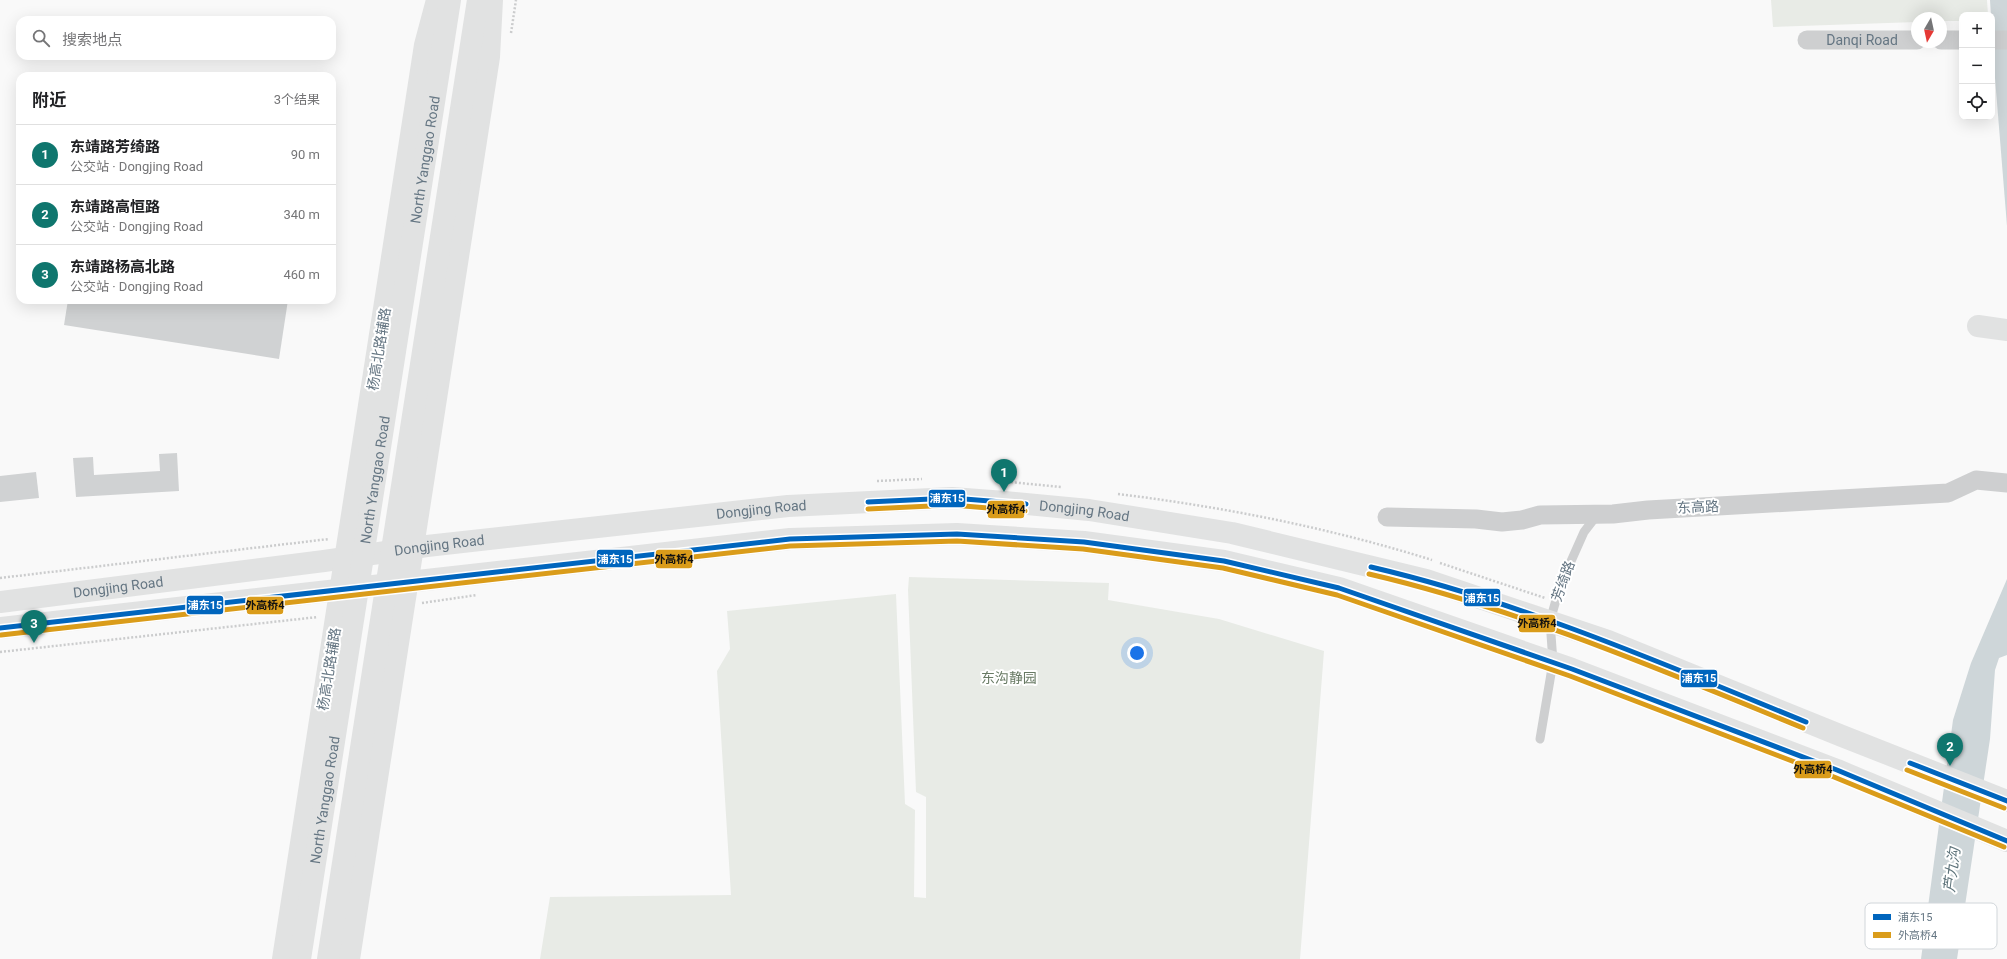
<!DOCTYPE html>
<html lang="zh">
<meta charset="utf-8">
<style>
body{margin:0;font-family:Roboto,"Noto Sans SC",sans-serif;background:#f2f2f2;color:#202124}
.controls{position:absolute;right:12px;top:12px;display:grid;overflow:hidden;border-radius:8px;box-shadow:0 4px 16px #0002}
.controls button{width:36px;height:36px;display:grid;place-items:center;padding:0;border:0;border-bottom:1px solid #e0e0e0;background:#fff;color:#202124;font:20px sans-serif}
.compass{position:absolute;left:1911px;top:12px;width:36px;height:36px;border-radius:50%;background:#fff;box-shadow:0 4px 16px #0002;rotate:189deg}
.you{position:absolute;left:1137px;top:653px;width:14px;height:14px;margin:-10px;border:3px solid #fff;border-radius:50%;background:#1a73e8;box-shadow:0 0 0 6px #1a73e833}
.badge{display:grid;place-items:center;width:26px;height:26px;border-radius:50%;background:#0f766e;color:#fff;font-size:13px;font-weight:700}
.pin{position:absolute;translate:-50% -33px;filter:drop-shadow(0 1px 2px #0008)}
.pin::after{content:'';position:absolute;top:21px;width:14px;height:12px;background:inherit;clip-path:polygon(0 0,100% 0,50% 100%)}
.list{margin:0;padding:0;list-style:none}
h2{display:flex;justify-content:space-between;align-items:center;height:52px;margin:0;padding:0 16px;font-size:17px}
h2 small{font-size:13px;font-weight:400;color:#757577}
.list li{display:grid;grid-template-columns:26px 1fr auto;gap:12px;align-items:center;box-sizing:border-box;height:60px;padding:0 16px;border-top:1px solid #e0e0e0}
.list b{display:block;font-size:15px;white-space:nowrap}
.list p{margin:0;font-size:13px;white-space:nowrap;color:#757577}
.list em{font-size:13px;font-style:normal;color:#757577}
.icon{flex:none;width:22px;height:22px;fill:none;stroke:currentColor;stroke-width:2;stroke-linecap:round;stroke-linejoin:round}
.map{position:relative;flex:none;width:2007px;height:959px;overflow:hidden}
.search{position:absolute;background:#fff;box-shadow:0 4px 16px #0002;left:16px;top:16px;width:320px;height:44px;display:flex;align-items:center;gap:10px;box-sizing:border-box;padding:0 14px;border-radius:12px;color:#757577;font-size:15px}
.panel{position:absolute;background:#fff;box-shadow:0 4px 16px #0002;left:16px;top:72px;width:320px;height:232px;border-radius:12px}
.map>svg:first-child{display:block}
</style>
<div class="map">
<svg width="2007" height="959" viewBox="0 0 2007 959">
<rect width="100%" height="100%" fill="#f9f9f9"/>
<g fill="#e8ebe6">
<polygon points="1771,0 1987,0 1988,15 1962,15 1962,21 1941,21 1941,18 1917,18 1917,22 1773,27"/>
<polygon points="909,577 1109,583 1108,600 1219,619 1324,651 1300,959 540,959 550,897 731,895 717,671 730,649 727,611 896,594 905,804 915,810 914,897 926,898 926,797 916,792 908,590"/>
</g>
<g fill="#ced6d9">
<polygon points="1990,0 2007,0 2007,226 1995,78"/>
<polygon points="2007,579 2007,655 1999,658 1995,670 1990,739 1957,959 1921,959 1953,720 1971,663"/>
</g>
<g fill="#d0d2d3">
<polygon points="68,300 288,300 279,359 64,325"/>
<polygon points="177,453 179,491 76,497 73,458 93,457 94,475 160,471 159,454"/>
<polygon points="36,472 39,498 0,502 0,476"/>
</g>
<g fill="none" stroke-linecap="round" stroke-linejoin="round">
<g stroke="#cbcccd" stroke-width="2.5" stroke-dasharray="2 2" stroke-linecap="butt">
<polyline points="511,33 516,0"/>
<polyline points="877,481 922,479"/>
<polyline points="999,481 1061,487"/>
<path d="M1118,494C1224,507 1330,528 1432,560"/>
<polyline points="1440,563 1545,598"/>
<polyline points="0,578 329,539"/>
<polyline points="422,603 477,595"/>
<polyline points="0,652 318,617"/>
</g>
<polyline stroke="#cecfd0" stroke-width="9" points="1540,739 1553,662 1550,621 1560,586 1584,532 1594,519 1600,518"/>
<g stroke="#cecfd0" stroke-width="19">
<path id="s1" d="M1807,40H1917"/>
<polyline points="1941,40 1962,40"/>
<polyline points="1992,40 2007,40"/>
<polyline points="1387,517 1476,519 1502,522 1522,520 1540,515 1613,514 1648,510 1948,493 1976,480 2007,483"/>
</g>
<polyline stroke="#e1e2e2" stroke-width="22" points="1978,326 2007,330"/>
<g stroke="#e1e2e2" stroke-width="22">
<path id="s2" d="M0,602L324,561L427,546L788,506L952,498L1005,502L1089,510L1232,533L1426,580L1608,641L1842,736L2007,801"/>
<polyline points="0,628 790,539 957,534 1084,542 1224,561 1339,588 1572,669 1837,770 2007,841"/>
<polyline points="283,959 425,45 437,0"/>
<polyline points="349,959 489,57 492,0"/>
</g>
<g stroke="#e1e2e2" stroke-width="22">
<path id="s3" d="M300,959L450,0"/>
<polyline points="328,959 478,0"/>
</g>
<defs>
<g id="bus-1">
<polyline points="868,502 952,498 1026,504"/>
<path d="M1371,567C1521,602 1664,664 1806,722"/>
<polyline points="0,628 790,539 957,534 1084,542 1224,561 1339,588 1572,669 1837,770 2007,841"/>
<polyline points="1910,763 2007,801"/>
</g>
<g id="bus-2">
<polyline points="868,509 952,505 1025,511"/>
<path d="M1369,574C1519,609 1661,670 1803,728"/>
<polyline points="1,635 790,546 957,541 1083,549 1223,568 1337,595 1570,676 1834,777 2004,847"/>
<polyline points="1907,770 2004,808"/>
</g>
</defs>
<use href="#bus-1" stroke="#fff" stroke-width="8"/>
<use href="#bus-2" stroke="#fff" stroke-width="8"/>
<use href="#bus-1" stroke="#0065bd" stroke-width="5"/>
<use href="#bus-2" stroke="#da9c1a" stroke-width="5"/>
</g>
<g text-anchor="middle" stroke-width="4" stroke-linejoin="round" paint-order="stroke">
<g font-size="14" fill="#657683" stroke="#fff">
<text dy="5" stroke="none"><textPath href="#s1" startOffset="55">Danqi Road</textPath></text>
<text dy="5" stroke="none"><textPath href="#s3" startOffset="809">North Yanggao Road</textPath></text>
<text transform="translate(379 349) rotate(-81)" y="5">杨高北路辅路</text>
<text dy="5" stroke="none"><textPath href="#s3" startOffset="485">North Yanggao Road</textPath></text>
<text transform="translate(1698 507) rotate(-3)" y="5">东高路</text>
<text dy="5" stroke="none"><textPath href="#s2" startOffset="767">Dongjing Road</textPath></text>
<text dy="5" stroke="none"><textPath href="#s2" startOffset="1091">Dongjing Road</textPath></text>
<text dy="5" stroke="none"><textPath href="#s2" startOffset="443">Dongjing Road</textPath></text>
<text transform="translate(1563 581) rotate(-70)" y="5">芳绮路</text>
<text dy="5" stroke="none"><textPath href="#s2" startOffset="119">Dongjing Road</textPath></text>
<text transform="translate(329 669) rotate(-81)" y="5">杨高北路辅路</text>
<text dy="5" stroke="none"><textPath href="#s3" startOffset="161">North Yanggao Road</textPath></text>
</g>
<g font-size="14" fill="#687a64" stroke="#fff">
<text x="1009" y="683">东沟静园</text>
</g>
<g font-size="15" font-style="italic" fill="#60757c" stroke="#fff">
<text transform="translate(1952 870) rotate(-83)" y="5">芦九沟</text>
</g>
</g>
<rect x="1865" y="903" width="132" height="46" rx="6" fill="#fff" stroke="#d1d6da" stroke-width="1"/>
<rect x="1873" y="914" width="18" height="6" fill="#0065bd"/>
<rect x="1873" y="932" width="18" height="6" fill="#da9c1a"/>
<g font-size="11" fill="#657683">
<text x="1898" y="921">浦东15</text>
<text x="1898" y="939">外高桥4</text>
</g>
<g stroke="#fff" stroke-width="1.5">
<rect x="928" y="489" width="38" height="19" rx="4" fill="#0065bd"/>
<rect x="987" y="500" width="38" height="19" rx="4" fill="#da9c1a"/>
<rect x="596" y="549" width="38" height="19" rx="4" fill="#0065bd"/>
<rect x="655" y="549" width="38" height="20" rx="4" fill="#da9c1a"/>
<rect x="1463" y="588" width="38" height="19" rx="4" fill="#0065bd"/>
<rect x="186" y="595" width="38" height="20" rx="4" fill="#0065bd"/>
<rect x="246" y="596" width="38" height="19" rx="4" fill="#da9c1a"/>
<rect x="1518" y="614" width="38" height="19" rx="4" fill="#da9c1a"/>
<rect x="1680" y="669" width="38" height="19" rx="4" fill="#0065bd"/>
<rect x="1794" y="760" width="38" height="19" rx="4" fill="#da9c1a"/>
</g>
<g font-size="11" text-anchor="middle" font-weight="bold" fill="#fff">
<text x="947" y="502">浦东15</text>
<text x="615" y="563">浦东15</text>
<text x="1482" y="602">浦东15</text>
<text x="205" y="609">浦东15</text>
<text x="1699" y="682">浦东15</text>
</g>
<g font-size="11" text-anchor="middle" font-weight="bold" fill="#111">
<text x="1006" y="513">外高桥4</text>
<text x="674" y="563">外高桥4</text>
<text x="265" y="609">外高桥4</text>
<text x="1537" y="627">外高桥4</text>
<text x="1813" y="773">外高桥4</text>
</g>
</svg>
<div class="controls">
<button>+</button>
<button>−</button>
<button><svg class="icon" aria-label="locate" viewBox="0 0 24 24"><circle cx="12" cy="12" r="6"/><path d="M12 2v4M12 18v4M2 12h4M18 12h4"/></svg></button>
</div>
<svg class="compass" viewBox="-18 -18 36 36"><path d="M0-13l5 13h-10z" fill="#e53935"/><path d="M0 13l5-13h-10z" fill="#757577"/></svg>
<div class="you"></div>
<div class="pin badge" style="left:1004px;top:492px">1</div>
<div class="pin badge" style="left:1950px;top:766px">2</div>
<div class="pin badge" style="left:34px;top:643px">3</div>
<div class="search"><svg class="icon" aria-label="search" viewBox="0 0 24 24"><circle cx="10" cy="10" r="6"/><path d="M15 15l6 6"/></svg>搜索地点</div>
<section class="panel">
<h2>附近<small>3个结果</small></h2>
<ul class="list">
<li><span class="badge">1</span><div><b>东靖路芳绮路</b><p>公交站 · Dongjing Road</p></div><em>90 m</em></li>
<li><span class="badge">2</span><div><b>东靖路高恒路</b><p>公交站 · Dongjing Road</p></div><em>340 m</em></li>
<li><span class="badge">3</span><div><b>东靖路杨高北路</b><p>公交站 · Dongjing Road</p></div><em>460 m</em></li>
</ul>
</section>
</div>
